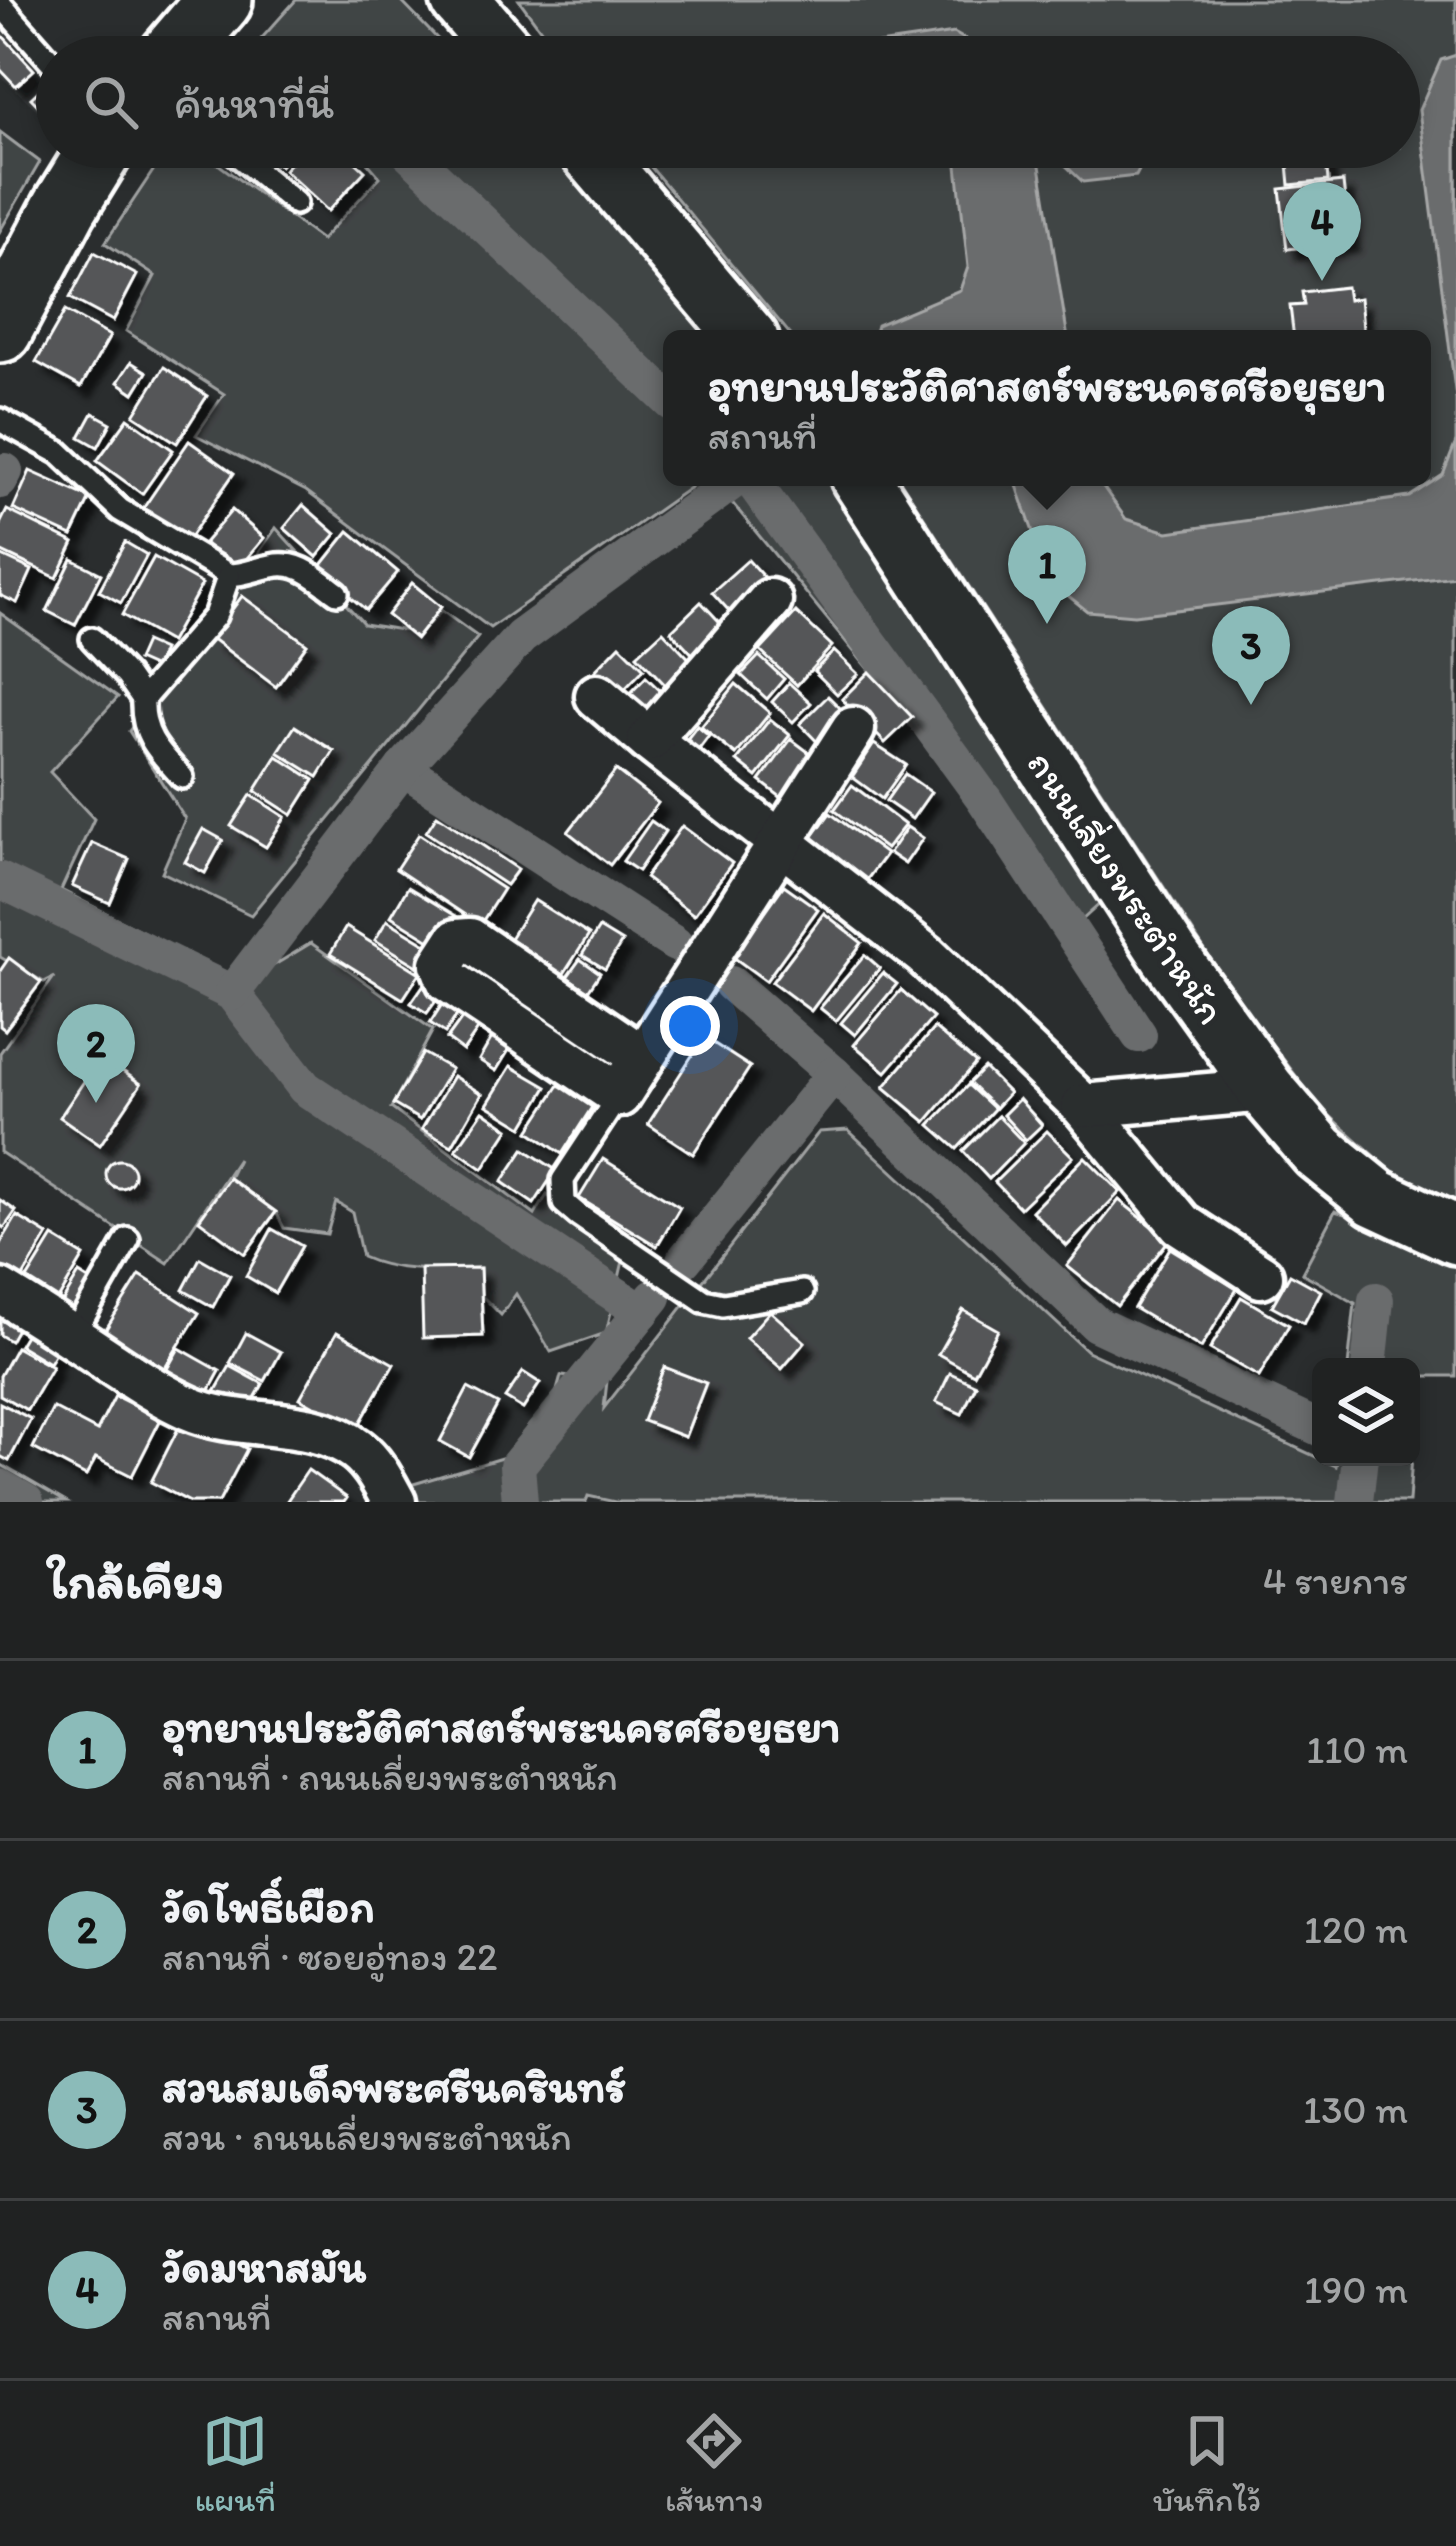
<!DOCTYPE html>
<html lang="th">
<meta charset="utf-8">
<style>
body{margin:0;font-family:Itim,"Playpen Sans Thai",sans-serif;background:#282a2a;color:#f1f3f6}
.controls{position:absolute;right:36px;bottom:36px;display:grid;overflow:hidden;border-radius:18px;box-shadow:0 6px 18px #0003}
.controls button{width:108px;height:108px;display:grid;place-items:center;padding:0;border:0;border-bottom:3px solid #3d3f40;background:#202222;color:#f1f3f6;font:60px sans-serif}
.you{position:absolute;left:690px;top:1026px;width:42px;height:42px;margin:-30px;border:9px solid #fff;border-radius:50%;background:#1a73e8;box-shadow:0 0 0 18px #1a73e833}
.badge{display:grid;place-items:center;width:78px;height:78px;border-radius:50%;background:#8bbbb9;color:#111;font-size:39px;font-weight:700}
.pin{position:absolute;translate:-50% -99px;filter:drop-shadow(0 3px 6px #0008)}
.pin::after{content:'';position:absolute;top:63px;width:42px;height:36px;background:inherit;clip-path:polygon(0 0,100% 0,50% 100%)}
.popup{position:absolute;left:663px;top:330px;width:768px;height:156px;box-sizing:border-box;display:grid;place-content:center;border-radius:18px;background:#202222;filter:drop-shadow(0 3px 9px #0005);font-size:39px;white-space:nowrap;color:#a2a4a5}
.popup b{font-size:45px;color:#f1f3f6}
.popup::after{content:'';position:absolute;left:50%;top:100%;margin-left:-24px;border:24px solid transparent;border-top-color:#202222}
.list{margin:0;padding:0;list-style:none}
h2{display:flex;justify-content:space-between;align-items:center;height:156px;margin:0;padding:0 48px;font-size:51px}
h2 small{font-size:39px;font-weight:400;color:#a2a4a5}
.list li{display:grid;grid-template-columns:78px 1fr auto;gap:36px;align-items:center;box-sizing:border-box;height:180px;padding:0 48px;border-top:3px solid #3d3f40}
.list b{display:block;font-size:45px;white-space:nowrap}
.list p{margin:0;font-size:39px;white-space:nowrap;color:#a2a4a5}
.list em{font-size:39px;font-style:normal;color:#a2a4a5}
.icon{flex:none;width:66px;height:66px;fill:none;stroke:currentColor;stroke-width:2;stroke-linecap:round;stroke-linejoin:round}
.map{position:relative;flex:none;width:1456px;height:1502px;overflow:hidden}
.search{position:absolute;background:#202222;box-shadow:0 6px 18px #0003;left:36px;right:36px;top:36px;height:132px;display:flex;align-items:center;gap:30px;box-sizing:border-box;padding:0 42px;border-radius:66px;color:#a2a4a5;font-size:45px}
.sheet{height:876px;background:#202222}
nav{display:flex;justify-content:space-around;align-items:center;box-sizing:border-box;height:168px;border-top:3px solid #3d3f40;background:#202222;font-size:33px;color:#a2a4a5}
nav a{display:grid;justify-items:center;gap:6px}
nav .on{color:#8bbbb9}
.map>svg:first-child{display:block}
</style>
<div class="map">
<svg width="1456" height="1502" viewBox="0 0 1456 1502">
<defs>
<filter id="shadow"><feDropShadow dx="10" dy="10" stdDeviation="3" flood-color="#0009"/></filter>
</defs>
<rect width="100%" height="100%" fill="#2a2d2e"/>
<filter id="ink" filterUnits="userSpaceOnUse"><feTurbulence type="fractalNoise" baseFrequency=".00833" numOctaves="2"/><feDisplacementMap in="SourceGraphic" scale="24" xChannelSelector="R" yChannelSelector="G"/><feConvolveMatrix kernelMatrix="1 2 1 2 8 2 1 2 1" color-interpolation-filters="sRGB"/></filter>
<g filter="url(#ink)">
<polygon fill="#373a3b" points="0,0 12,0 62,57 57,57 57,128 0,76"/>
<g fill="#414445" stroke="#a0a2a2" stroke-width="3">
<polygon points="296,0 400,0 455,57 276,57 261,39"/>
<polygon points="519,0 1456,0 1456,1203 1410,1187 1318,1105 1230,989 898,477 1422,477 1422,339 794,339 634,147 1399,147 1399,57 561,57"/>
<polygon points="0,132 40,162 0,231"/>
<polygon points="169,147 195,147 321,240 380,177 354,147 542,147 728,339 672,339 672,477 705,477 490,628 306,491 196,435 224,394 126,331 155,276 105,243"/>
<polygon points="711,477 840,477 1103,901 1060,940 968,791"/>
<polygon points="276,528 364,624 420,633 442,611 478,637 251,915 162,872 185,819 129,731 183,661"/>
<path d="M0,613L118,697L50,772L94,819L61,890L175,948L205,993L251,979L311,943L433,1030L391,1108L535,1215L547,1195L623,1261L606,1333L551,1352L516,1294L501,1315L481,1295L480,1268C440,1269 399,1274 362,1257L352,1212L336,1202L327,1234L284,1228L276,1212L229,1178L238,1159L168,1263L0,1152V1053L54,977L44,982L0,957Z"/>
<polygon points="848,1130 1087,1351 1336,1466 1338,1457 1411,1457 1411,1367 1348,1367 1355,1303 1302,1273 1335,1211 1456,1248 1456,1376 1417,1376 1409,1502 615,1502 588,1496 586,1502 406,1502 400,1488 542,1446 561,1376 607,1381 604,1408 819,1132"/>
<polygon points="0,1464 66,1502 0,1502"/>
</g>
<g fill="#6a6c6d" stroke="#a6a7a7" stroke-width="3">
<polygon points="954,33 996,57 788,57"/>
<polygon points="1456,55 1456,398 1419,110 1441,60"/>
<polygon points="955,147 1037,147 1068,339 873,339 877,325 960,290 968,267"/>
<polygon points="1061,147 1149,147 1149,151 1136,176 1083,182 1063,163"/>
<polygon points="1456,442 1456,576 1134,615 1087,611 1050,581 1014,477 1096,477 1126,519 1168,532 1409,497 1443,475"/>
</g>
<g fill="none" stroke-linecap="round" stroke-linejoin="round">
<g stroke="#6a6c6d" stroke-width="36">
<polyline points="403,147 672,403"/>
<polyline points="749,477 984,799 1139,1035"/>
<polyline points="0,481 5,471"/>
<polyline points="403,768 675,944"/>
<polyline points="0,880 232,993 305,1088 642,1312"/>
<polyline points="731,984 834,1074 1096,1324 1321,1429"/>
<polyline points="232,993 403,768 521,637 739,477"/>
<polyline points="684,1260 834,1074"/>
<polyline points="1369,1367 1376,1300"/>
<polyline points="0,1487 26,1502"/>
<polyline points="520,1502 517,1466 654,1297"/>
<polyline points="1355,1502 1360,1457"/>
</g>
</g>
<g fill="#555758" stroke="#fff" stroke-width="3" filter="url(#shadow)">
<polygon points="0,33 34,70 16,86 0,69"/>
<polygon points="44,86 57,101 57,106 47,115 31,98"/>
<polygon points="259,147 297,147 280,166"/>
<polygon points="304,147 339,147 365,171 328,211 284,170"/>
<polygon points="1325,148 1328,181 1290,185 1287,153"/>
<polygon points="1343,182 1349,242 1287,249 1280,189"/>
<polygon points="94,252 137,275 113,321 70,298"/>
<polygon points="1346,287 1348,300 1360,298 1364,339 1294,339 1290,306 1304,305 1302,292"/>
<polygon points="65,311 110,336 81,387 36,362"/>
<polygon points="131,362 147,372 134,393 118,382"/>
<polygon points="164,367 207,396 177,443 134,415"/>
<polygon points="93,413 111,423 98,447 80,437"/>
<polygon points="128,418 173,450 142,494 97,461"/>
<polygon points="189,441 234,473 186,543 140,513"/>
<polygon points="30,471 90,498 72,536 13,509"/>
<polygon points="303,505 336,534 317,557 284,528"/>
<polygon points="7,510 74,543 57,578 0,551 0,524"/>
<polygon points="232,510 264,538 237,570 204,543"/>
<polygon points="349,531 398,572 366,610 318,570"/>
<polygon points="125,542 147,555 121,603 99,591"/>
<polygon points="0,555 32,570 17,603 0,595"/>
<polygon points="154,557 202,584 170,642 122,615"/>
<polygon points="72,559 101,574 75,625 47,611"/>
<polygon points="748,560 777,592 741,624 712,592"/>
<polygon points="412,583 441,607 416,639 387,615"/>
<polygon points="242,596 307,644 276,687 211,638"/>
<polygon points="701,602 730,633 700,662 671,631"/>
<polygon points="796,612 832,646 797,685 760,651"/>
<polygon points="663,631 697,667 672,692 637,655"/>
<polygon points="145,642 163,650 155,668 137,660"/>
<polygon points="620,645 644,669 613,701 588,678"/>
<polygon points="834,651 858,674 837,694 814,671"/>
<polygon points="759,656 784,679 767,699 741,675"/>
<polygon points="869,672 912,717 885,743 842,699"/>
<polygon points="646,677 670,700 648,723 624,700"/>
<polygon points="789,683 811,703 793,722 772,702"/>
<polygon points="736,684 770,713 736,755 701,727"/>
<polygon points="828,696 857,725 828,753 800,724"/>
<polygon points="770,719 790,735 757,777 737,761"/>
<polygon points="295,726 334,751 318,777 278,752"/>
<polygon points="697,726 709,736 696,753 684,743"/>
<polygon points="791,739 823,763 791,805 760,781"/>
<polygon points="874,744 906,765 882,799 852,777"/>
<polygon points="277,756 314,780 292,815 255,791"/>
<polygon points="616,770 658,803 610,865 568,832"/>
<polygon points="905,774 931,792 912,819 886,801"/>
<polygon points="852,785 905,825 886,849 834,810"/>
<polygon points="251,795 285,817 266,847 231,826"/>
<polygon points="830,813 886,854 860,889 804,848"/>
<polygon points="437,815 518,869 506,885 426,832"/>
<polygon points="651,821 665,831 638,871 623,861"/>
<polygon points="682,826 732,863 694,915 645,878"/>
<polygon points="907,827 923,838 905,864 889,853"/>
<polygon points="203,829 223,840 205,873 185,862"/>
<polygon points="419,834 503,889 480,925 396,869"/>
<polygon points="92,843 129,859 110,903 72,886"/>
<polygon points="784,885 818,909 766,981 733,957"/>
<polygon points="408,887 456,916 438,945 391,916"/>
<polygon points="534,900 589,935 563,975 509,940"/>
<polygon points="824,913 862,943 811,1011 772,982"/>
<polygon points="387,920 436,950 424,970 375,940"/>
<polygon points="346,927 420,973 403,999 330,954"/>
<polygon points="599,928 622,942 605,969 582,955"/>
<polygon points="865,955 880,968 836,1021 820,1008"/>
<polygon points="9,958 41,982 5,1030 0,1026 0,971"/>
<polygon points="580,959 600,973 588,991 567,977"/>
<polygon points="883,973 897,984 855,1035 841,1023"/>
<polygon points="427,980 443,991 427,1013 411,1003"/>
<polygon points="901,990 933,1018 886,1072 854,1045"/>
<polygon points="448,995 463,1006 445,1033 430,1023"/>
<polygon points="468,1010 484,1021 463,1051 447,1039"/>
<polygon points="934,1028 976,1063 926,1122 884,1087"/>
<polygon points="494,1034 512,1045 496,1071 479,1060"/>
<polygon points="704,1037 750,1067 693,1154 648,1124"/>
<polygon points="423,1053 451,1069 420,1120 393,1104"/>
<polygon points="101,1056 141,1084 100,1145 60,1117"/>
<polygon points="511,1066 547,1087 523,1127 487,1105"/>
<polygon points="984,1068 1009,1093 995,1108 969,1083"/>
<polygon points="453,1076 482,1094 452,1146 422,1129"/>
<polygon points="559,1085 592,1107 562,1154 529,1131"/>
<polygon points="968,1085 994,1109 957,1149 930,1125"/>
<polygon points="1019,1099 1042,1125 1026,1140 1003,1115"/>
<polygon points="483,1111 509,1129 483,1169 456,1150"/>
<polygon points="998,1116 1024,1143 989,1179 963,1151"/>
<polygon points="1047,1131 1073,1157 1020,1208 995,1182"/>
<polygon points="524,1149 556,1170 534,1204 502,1182"/>
<polygon points="1085,1157 1120,1192 1067,1246 1032,1211"/>
<polygon points="603,1159 680,1207 657,1246 579,1198"/>
<circle cx="120" cy="1174" r="14"/>
<polygon points="229,1178 276,1212 245,1254 199,1220"/>
<polygon points="0,1200 16,1211 4,1228 0,1225"/>
<polygon points="1119,1200 1169,1240 1117,1306 1067,1266"/>
<polygon points="17,1216 48,1235 17,1287 0,1276 0,1244"/>
<polygon points="272,1229 302,1246 275,1293 246,1276"/>
<polygon points="53,1237 84,1256 53,1308 21,1289"/>
<polygon points="1170,1248 1237,1289 1201,1348 1134,1308"/>
<polygon points="200,1258 230,1275 213,1307 183,1290"/>
<polygon points="480,1268 483,1336 423,1338 421,1269"/>
<polygon points="79,1274 98,1286 76,1323 57,1311"/>
<polygon points="1290,1274 1321,1291 1304,1323 1272,1306"/>
<polygon points="140,1275 199,1313 158,1378 99,1340"/>
<polygon points="1241,1297 1289,1325 1259,1377 1210,1349"/>
<polygon points="0,1307 22,1320 10,1341 0,1335"/>
<polygon points="963,1310 998,1330 974,1374 938,1354"/>
<polygon points="770,1311 805,1342 782,1369 746,1338"/>
<polygon points="31,1325 61,1343 49,1363 19,1345"/>
<polygon points="337,1332 394,1364 356,1430 300,1398"/>
<polygon points="246,1333 281,1352 265,1381 230,1363"/>
<polygon points="16,1347 52,1367 27,1410 0,1395 0,1376"/>
<polygon points="179,1348 220,1371 201,1406 159,1383"/>
<polygon points="230,1366 263,1384 244,1417 211,1399"/>
<polygon points="664,1367 706,1383 685,1437 643,1421"/>
<polygon points="523,1372 540,1383 523,1409 505,1398"/>
<polygon points="950,1373 976,1385 962,1414 936,1402"/>
<polygon points="468,1388 498,1404 469,1457 440,1441"/>
<polygon points="115,1396 161,1419 132,1476 96,1458 86,1476 33,1448 53,1408 97,1431"/>
<polygon points="0,1403 31,1419 9,1461 0,1456"/>
<polygon points="184,1417 247,1449 219,1502 190,1502 151,1482"/>
<polygon points="308,1470 347,1498 344,1502 286,1502"/>
</g>
<g fill="none" stroke-linecap="round" stroke-linejoin="round">
<defs>
<g id="lane">
<polyline points="0,4 57,68"/>
<polyline points="228,147 295,203"/>
<path d="M0,420L60,453L120,510L229,575C248,575 269,563 286,565C305,566 323,583 337,593"/>
<polyline points="92,639 127,676 143,699"/>
<path d="M182,777C159,752 141,735 143,699L215,616L229,575"/>
<polyline points="619,1095 563,1180 564,1203 578,1215 704,1301 723,1305 802,1292"/>
<polyline points="72,1337 128,1239"/>
</g>
<g id="street">
<polyline points="597,696 649,740 925,955 1083,1106 1181,1224 1261,1276"/>
<polyline points="649,740 770,601"/>
<polyline points="642,1057 470,940 457,941 442,964 448,980 619,1095 853,729"/>
<polyline points="1083,1106 1266,1090"/>
<path d="M0,1291C37,1313 73,1337 109,1361C135,1378 160,1395 189,1408C241,1431 312,1415 357,1450C374,1463 384,1484 394,1502"/>
</g>
<g id="secondary">
<polyline points="460,0 509,57"/>
<polyline points="586,147 749,339"/>
<polyline points="860,477 1170,956 1266,1090 1319,1152 1376,1198 1456,1235"/>
</g>
<g id="primary">
<polyline points="171,57 220,0"/>
<polyline points="0,330 65,207 102,147"/>
</g>
</defs>
<use href="#lane" stroke="#fff" stroke-width="30"/>
<use href="#street" stroke="#fff" stroke-width="51"/>
<use href="#secondary" stroke="#fff" stroke-width="66"/>
<use href="#primary" stroke="#fff" stroke-width="72"/>
<use href="#lane" stroke="#2a2d2e" stroke-width="21"/>
<use href="#street" stroke="#2a2d2e" stroke-width="42"/>
<use href="#secondary" stroke="#2a2d2e" stroke-width="57"/>
<use href="#primary" stroke="#2a2d2e" stroke-width="63"/>
</g>
</g>
<g text-anchor="middle" stroke-width="9" stroke-linejoin="round" paint-order="stroke">
<g font-size="39" fill="#fff" stroke="#2a2d2e">
<text transform="translate(1127 887) rotate(56)" y="14">ถนนเลี่ยงพระตำหนัก</text>
</g>
</g>
</svg>
<div class="controls">
<button><svg class="icon" aria-label="layers" viewBox="0 0 24 24"><path d="M12 4l9 5-9 5-9-5zM3 14l9 5 9-5"/></svg></button>
</div>
<div class="you"></div>
<div class="pin badge" style="left:1047px;top:624px">1</div>
<div class="popup"><b>อุทยานประวัติศาสตร์พระนครศรีอยุธยา</b>สถานที่</div>
<div class="pin badge" style="left:96px;top:1103px">2</div>
<div class="pin badge" style="left:1251px;top:705px">3</div>
<div class="pin badge" style="left:1322px;top:281px">4</div>
<div class="search"><svg class="icon" aria-label="search" viewBox="0 0 24 24"><circle cx="10" cy="10" r="6"/><path d="M15 15l6 6"/></svg>ค้นหาที่นี่</div>
</div>
<section class="sheet">
<h2>ใกล้เคียง<small>4 รายการ</small></h2>
<ul class="list">
<li><span class="badge">1</span><div><b>อุทยานประวัติศาสตร์พระนครศรีอยุธยา</b><p>สถานที่ · ถนนเลี่ยงพระตำหนัก</p></div><em>110 m</em></li>
<li><span class="badge">2</span><div><b>วัดโพธิ์เผือก</b><p>สถานที่ · ซอยอู่ทอง 22</p></div><em>120 m</em></li>
<li><span class="badge">3</span><div><b>สวนสมเด็จพระศรีนครินทร์</b><p>สวน · ถนนเลี่ยงพระตำหนัก</p></div><em>130 m</em></li>
<li><span class="badge">4</span><div><b>วัดมหาสมัน</b><p>สถานที่</p></div><em>190 m</em></li>
</ul>
</section>
<nav>
<a class="on"><svg class="icon" aria-label="map" viewBox="0 0 24 24"><path d="M3 6l6-2 6 2 6-2v14l-6 2-6-2-6 2zM9 4v14M15 6v14"/></svg>แผนที่</a>
<a><svg class="icon" aria-label="directions" viewBox="0 0 24 24"><path d="M12 3l9 9-9 9-9-9zM9 14v-3h6M13 9l2 2-2 2"/></svg>เส้นทาง</a>
<a><svg class="icon" aria-label="saved" viewBox="0 0 24 24"><path d="M7 4h10v16l-5-4-5 4z"/></svg>บันทึกไว้</a>
</nav>
